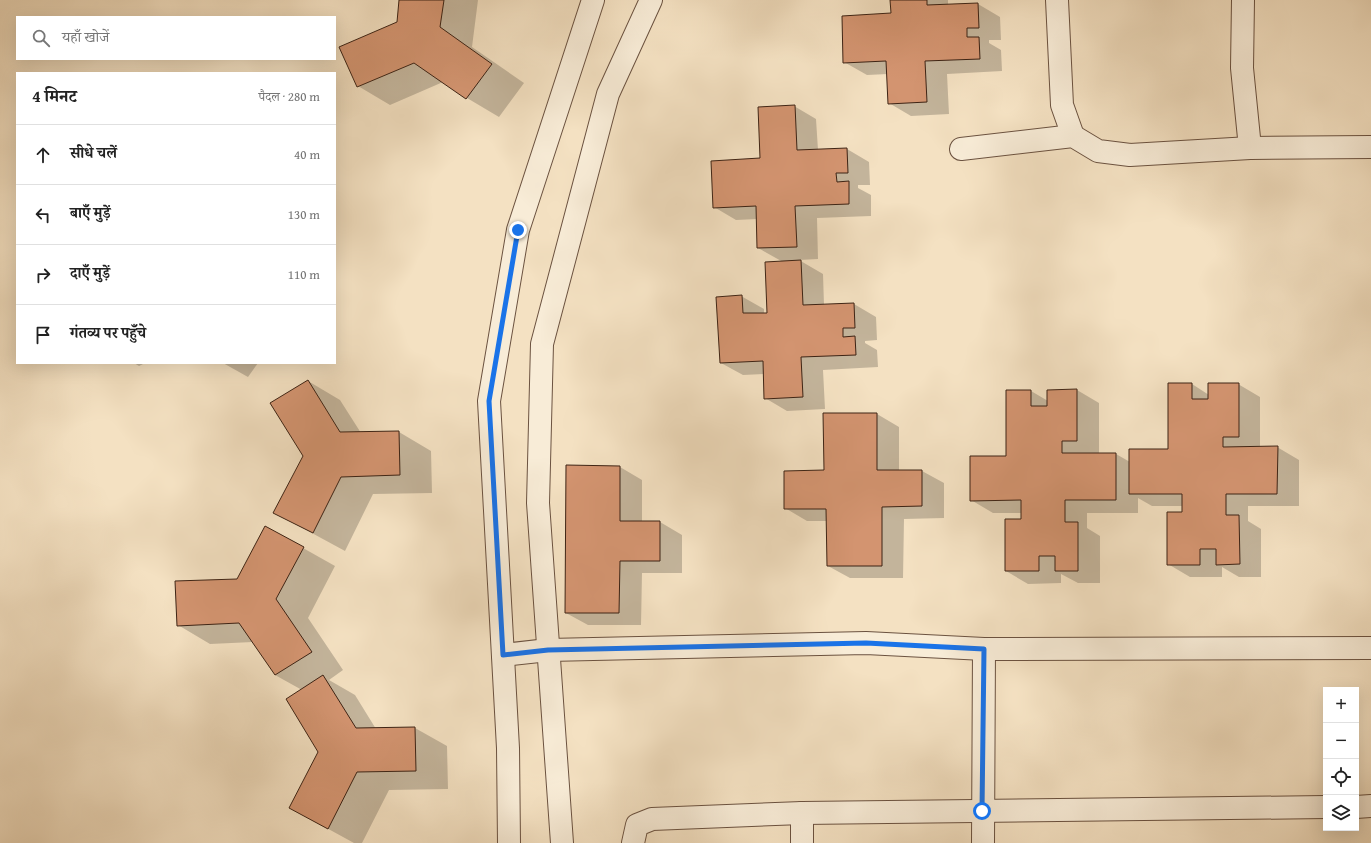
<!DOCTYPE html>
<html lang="hi">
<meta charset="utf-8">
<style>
body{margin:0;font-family:"Gentium Book Plus","Noto Serif Devanagari",serif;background:#f2f2f2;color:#222}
.controls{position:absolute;right:12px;bottom:12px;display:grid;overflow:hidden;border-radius:0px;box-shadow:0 4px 16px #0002}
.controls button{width:36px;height:36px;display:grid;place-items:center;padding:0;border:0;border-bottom:1px solid #e0e0e0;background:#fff;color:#222;font:20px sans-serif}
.stop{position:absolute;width:12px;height:12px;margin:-9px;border:3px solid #1a73e8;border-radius:50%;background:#fff}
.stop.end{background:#1a73e8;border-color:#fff;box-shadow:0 1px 4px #0008}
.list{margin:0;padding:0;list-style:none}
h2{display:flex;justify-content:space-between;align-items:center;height:52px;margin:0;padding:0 16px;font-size:17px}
h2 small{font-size:13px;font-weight:400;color:#767676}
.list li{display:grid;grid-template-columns:26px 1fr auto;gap:12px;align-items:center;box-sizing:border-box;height:60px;padding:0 16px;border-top:1px solid #e0e0e0}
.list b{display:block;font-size:15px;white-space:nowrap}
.list em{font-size:13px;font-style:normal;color:#767676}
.icon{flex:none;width:22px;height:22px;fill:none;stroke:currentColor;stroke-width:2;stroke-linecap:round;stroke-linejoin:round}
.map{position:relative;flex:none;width:1371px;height:843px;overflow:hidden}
.search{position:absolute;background:#fff;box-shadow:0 4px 16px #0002;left:16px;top:16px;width:320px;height:44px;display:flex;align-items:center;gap:10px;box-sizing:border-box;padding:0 14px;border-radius:0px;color:#767676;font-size:15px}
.panel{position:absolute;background:#fff;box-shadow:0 4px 16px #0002;left:16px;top:72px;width:320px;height:292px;border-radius:0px}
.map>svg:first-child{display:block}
</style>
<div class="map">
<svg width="1371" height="843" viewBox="0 0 1371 843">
<rect width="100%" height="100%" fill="#f4e1c2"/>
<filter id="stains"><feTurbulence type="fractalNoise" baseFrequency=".005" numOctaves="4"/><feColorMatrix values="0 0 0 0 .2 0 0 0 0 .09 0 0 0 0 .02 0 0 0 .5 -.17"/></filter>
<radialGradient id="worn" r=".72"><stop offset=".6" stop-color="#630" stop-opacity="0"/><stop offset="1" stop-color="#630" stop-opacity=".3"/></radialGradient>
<g fill="#0003">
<polygon points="400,0 478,0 472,47 524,83 499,117 467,98 443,82 390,105 358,86 398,23"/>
<polygon points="891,0 948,0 948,6 978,4 1000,17 1001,40 989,40 989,43 1001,50 1002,71 947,74 949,114 911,116 889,103 888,74 867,75 844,62 892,14"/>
<polygon points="794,106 816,119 818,150 847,149 869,162 870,185 858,185 858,188 871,195 871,216 817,218 818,259 799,260 823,274 824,305 854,304 876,317 877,340 865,341 865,343 877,350 878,367 823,370 825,409 787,411 765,398 764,374 743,375 721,363 741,296 764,309 764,314 768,314 783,262 758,248 757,219 736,220 714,207 761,159"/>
<polygon points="134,363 145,363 139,366"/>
<polygon points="223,363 258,363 248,377"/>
<polygon points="308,381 340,400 361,433 399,432 431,451 432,493 373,494 345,551 275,513 304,456"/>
<polygon points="1192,384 1209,395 1238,384 1260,397 1260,447 1277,447 1299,460 1299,506 1248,506 1248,521 1261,529 1261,577 1239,577 1222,567 1222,577 1190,577 1168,564 1183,513 1183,506 1152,506 1138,498 1138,513 1087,513 1087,528 1100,536 1100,583 1078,583 1061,574 1061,583 1028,584 1006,571 1022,520 1022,513 993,513 971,500 1007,457 1031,391 1048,401 1048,391 1077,390 1099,403 1099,454 1116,454 1130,462 1169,450"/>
<polygon points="877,414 899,427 899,471 922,471 944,483 944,518 904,519 903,578 850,578 828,566 827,521 807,521 785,508 825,471"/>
<polygon points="567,466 620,467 642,480 642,522 660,522 682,535 682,573 642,573 641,625 588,625 566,613"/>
<polygon points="303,548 335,566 308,618 343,670 329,680 355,695 376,729 415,728 447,746 448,789 389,790 362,843 354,843 290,808 319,752 302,690 275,675 253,642 210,644 178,625 238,580"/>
</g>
<g fill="#d39470" stroke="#3d2314">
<polygon points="399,0 444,0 440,27 492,64 466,99 414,63 357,87 339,47 397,22"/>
<polygon points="890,0 927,0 927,5 978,3 979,28 967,28 967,37 979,37 980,59 925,61 927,102 888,104 886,61 843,63 842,16 891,13"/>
<polygon points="795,105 797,150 847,148 848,173 836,173 837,182 849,181 849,204 795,206 797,247 757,248 756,206 713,208 711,161 760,158 758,107"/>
<polygon points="801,260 803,305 854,303 855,328 843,328 843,337 855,336 856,355 801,357 803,397 764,399 763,361 720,363 716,297 742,295 743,313 767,313 765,262"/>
<polygon points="308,380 340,432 399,431 400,475 341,477 313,533 273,513 303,456 270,403"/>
<polygon points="1168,383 1192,383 1192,399 1208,399 1208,383 1239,383 1239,437 1223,437 1223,447 1278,446 1277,494 1226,494 1226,515 1239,515 1240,564 1216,565 1216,549 1200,549 1200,565 1167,565 1167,512 1182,512 1182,494 1129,494 1129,449 1168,449"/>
<polygon points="1077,389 1077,441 1062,441 1062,453 1116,453 1116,500 1065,500 1065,522 1078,522 1078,571 1055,571 1055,556 1039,556 1039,571 1005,571 1005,519 1021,519 1021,500 970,501 970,456 1006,456 1006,390 1031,390 1031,406 1047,406 1047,390"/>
<polygon points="823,413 877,413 877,470 922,470 922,506 882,507 882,566 827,566 826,509 784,509 784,471 824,470"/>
<polygon points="566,465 620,466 620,521 660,521 660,561 620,561 619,613 565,613"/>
<polygon points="265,526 304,547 276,599 312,652 275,675 239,623 177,626 175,581 237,579"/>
<polygon points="323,675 356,728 415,727 416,771 357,772 328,829 289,808 318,752 286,699"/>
</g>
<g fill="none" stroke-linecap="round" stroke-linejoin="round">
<defs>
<g id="minor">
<polyline points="1057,0 1062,105 1073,136"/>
<polyline points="1243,0 1242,68 1250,148"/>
<polyline points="961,149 1073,136 1098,151 1130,155 1250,148 1371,147"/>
<polyline points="503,655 548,650 866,643 984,649 1371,648"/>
<polyline points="1356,807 1371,806"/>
<polyline points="802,813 802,843"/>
<polyline points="509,843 508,748 489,401 518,230 593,0"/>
<polyline points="562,843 538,503 542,344 608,94 651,0"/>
<polyline points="633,843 637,825 652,819 802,813 1326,807"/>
<polyline points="983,843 984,649"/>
</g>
</defs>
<use href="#minor" stroke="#6b5240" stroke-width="24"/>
<use href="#minor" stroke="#f8ecd7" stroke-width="22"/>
</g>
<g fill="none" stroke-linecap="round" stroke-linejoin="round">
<polyline stroke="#1a73e8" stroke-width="5" points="518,230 489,401 503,655 548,650 866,643 984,649 982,811"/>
</g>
<rect width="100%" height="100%" filter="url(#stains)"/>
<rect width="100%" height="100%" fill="url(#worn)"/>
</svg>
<div class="controls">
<button>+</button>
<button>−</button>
<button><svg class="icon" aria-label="locate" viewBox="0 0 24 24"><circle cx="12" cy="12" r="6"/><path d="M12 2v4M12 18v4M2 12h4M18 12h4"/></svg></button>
<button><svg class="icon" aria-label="layers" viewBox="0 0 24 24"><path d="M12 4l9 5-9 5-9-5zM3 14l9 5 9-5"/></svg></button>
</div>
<div class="stop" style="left:982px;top:811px"></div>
<div class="stop end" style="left:518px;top:230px"></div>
<div class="search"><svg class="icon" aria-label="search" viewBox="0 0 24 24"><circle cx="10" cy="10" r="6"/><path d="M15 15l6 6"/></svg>यहाँ खोजें</div>
<section class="panel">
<h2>4 मिनट<small>पैदल · 280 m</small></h2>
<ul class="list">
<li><svg class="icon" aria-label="ahead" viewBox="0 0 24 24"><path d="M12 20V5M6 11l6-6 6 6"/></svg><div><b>सीधे चलें</b></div><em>40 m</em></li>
<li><svg class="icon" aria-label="left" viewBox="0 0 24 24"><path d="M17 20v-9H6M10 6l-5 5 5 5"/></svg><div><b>बाएँ मुड़ें</b></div><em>130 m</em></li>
<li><svg class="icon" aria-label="right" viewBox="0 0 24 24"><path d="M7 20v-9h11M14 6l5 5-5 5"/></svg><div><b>दाएँ मुड़ें</b></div><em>110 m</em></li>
<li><svg class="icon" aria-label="arrive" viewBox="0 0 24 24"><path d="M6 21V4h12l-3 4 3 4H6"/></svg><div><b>गंतव्य पर पहुँचे</b></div></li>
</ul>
</section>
</div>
